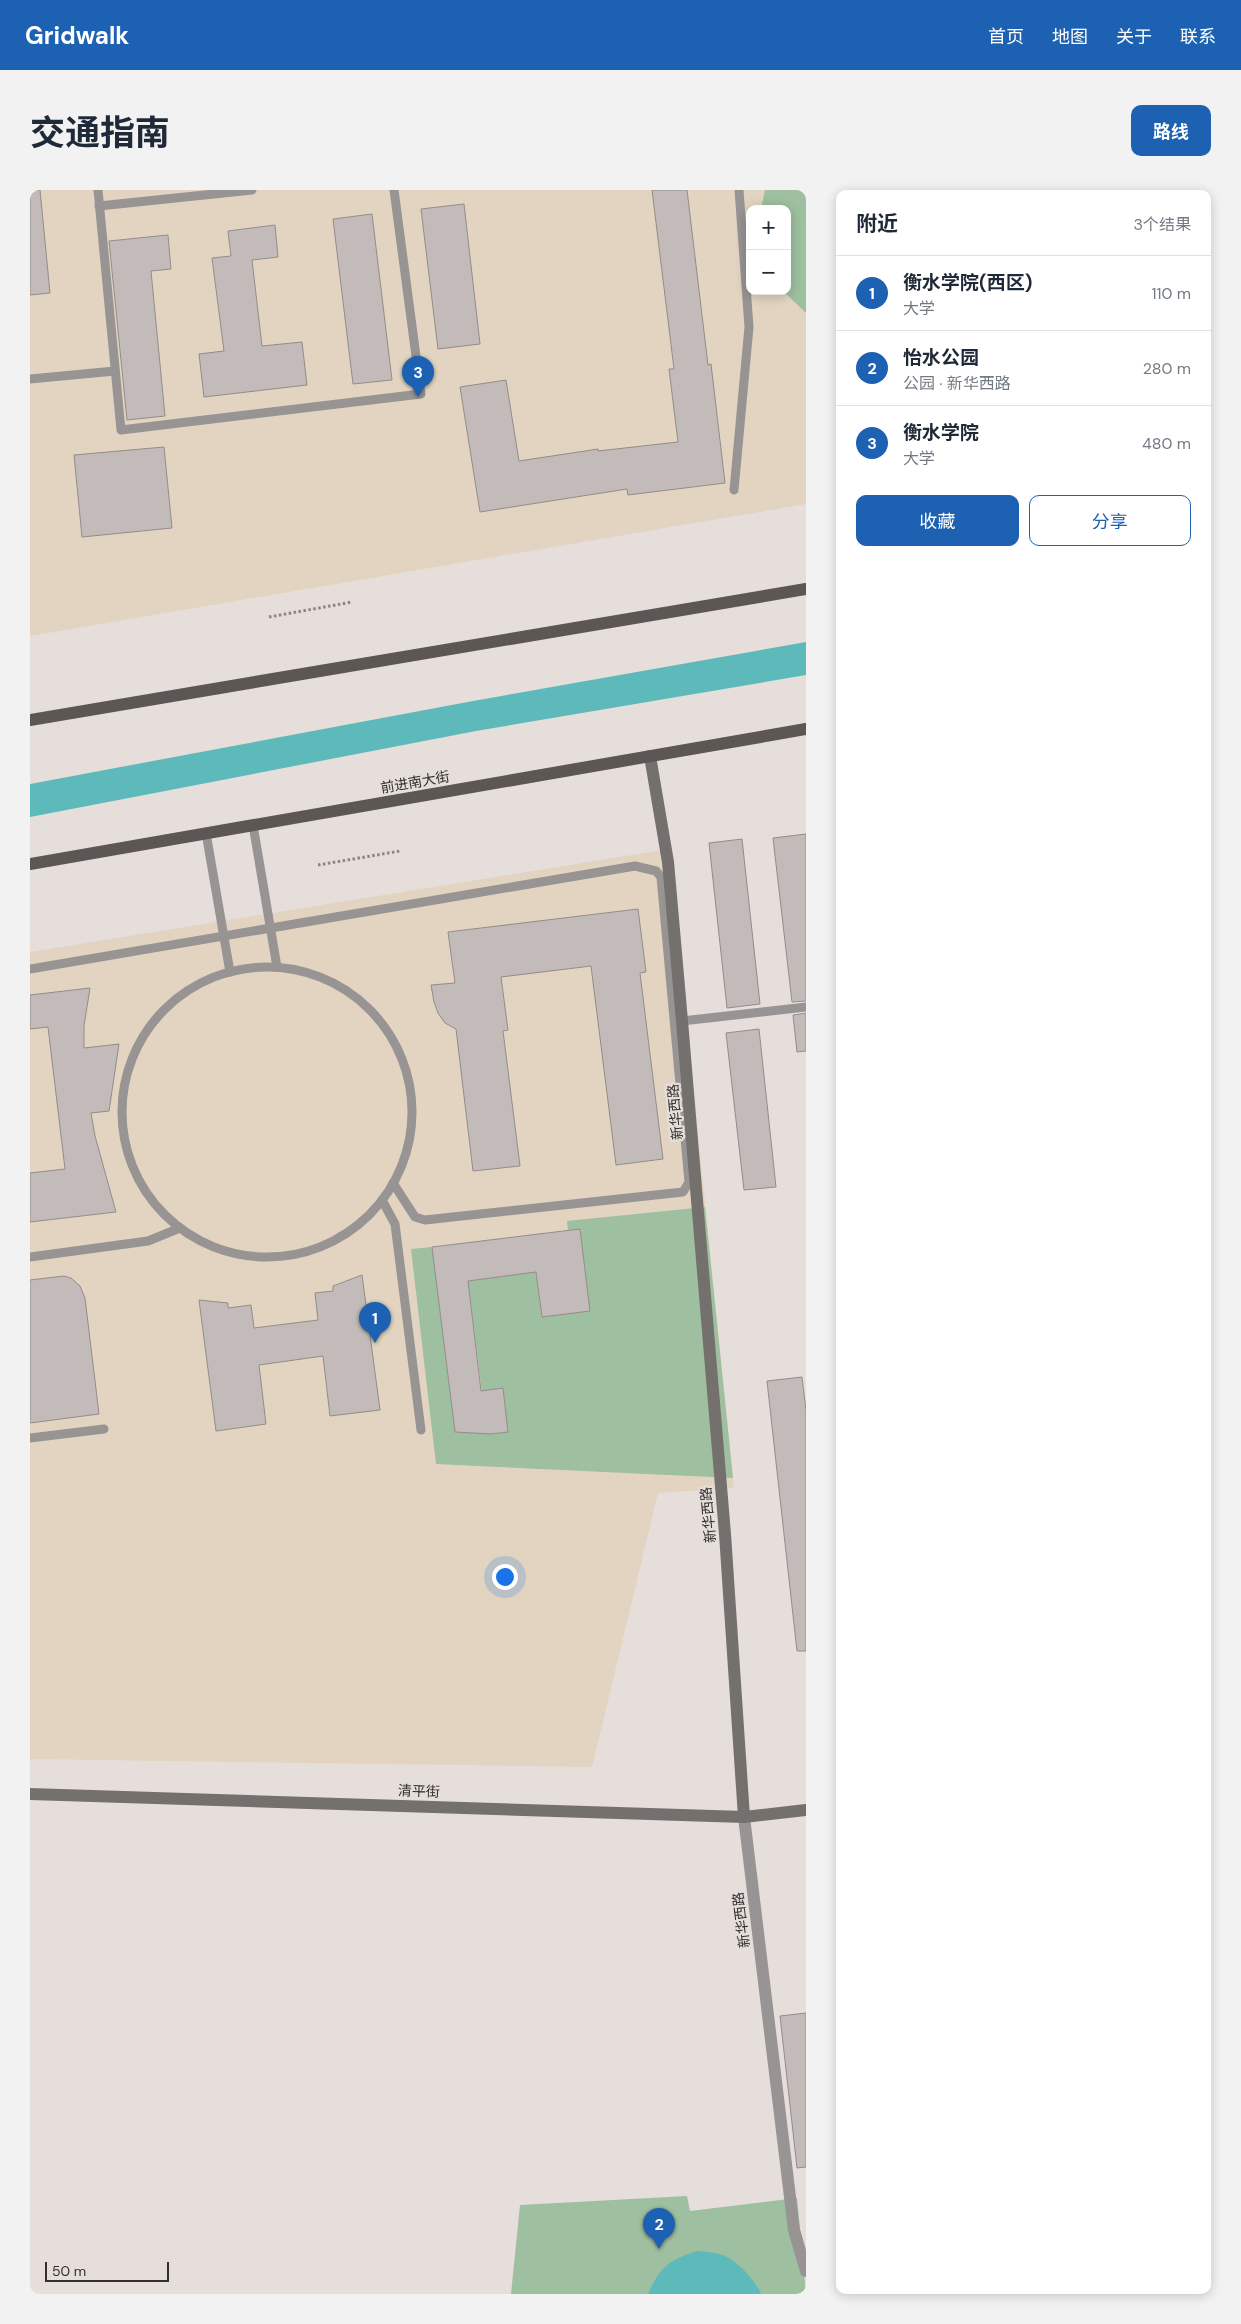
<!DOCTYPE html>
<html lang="zh">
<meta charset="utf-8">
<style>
body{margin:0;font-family:"DM Sans","Noto Sans SC",sans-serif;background:#f2f2f3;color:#1f2937}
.controls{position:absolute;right:15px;top:15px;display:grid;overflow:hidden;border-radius:10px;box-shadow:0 2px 12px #0003}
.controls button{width:45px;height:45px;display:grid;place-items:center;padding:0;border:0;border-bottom:1px solid #e0e1e3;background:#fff;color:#1f2937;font:25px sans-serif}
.scale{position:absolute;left:15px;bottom:12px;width:124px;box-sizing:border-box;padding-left:5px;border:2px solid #322f2e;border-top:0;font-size:14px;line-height:18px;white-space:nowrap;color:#322f2e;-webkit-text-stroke:4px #e5deda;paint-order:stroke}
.you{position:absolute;left:474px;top:1386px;width:18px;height:18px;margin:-12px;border:4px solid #fff;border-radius:50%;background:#1a73e8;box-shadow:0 0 0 8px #1a73e833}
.badge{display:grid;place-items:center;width:32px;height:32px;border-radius:50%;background:#1d61b2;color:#fff;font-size:16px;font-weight:700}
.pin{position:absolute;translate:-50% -41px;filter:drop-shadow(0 1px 2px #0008)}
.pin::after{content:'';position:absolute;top:26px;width:18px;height:15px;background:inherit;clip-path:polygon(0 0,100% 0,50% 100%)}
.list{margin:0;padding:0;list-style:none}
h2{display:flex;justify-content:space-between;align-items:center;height:65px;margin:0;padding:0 20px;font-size:21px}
h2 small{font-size:16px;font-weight:400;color:#747a83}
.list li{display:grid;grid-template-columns:32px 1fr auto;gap:15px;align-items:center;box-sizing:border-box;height:75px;padding:0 20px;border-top:1px solid #e0e1e3}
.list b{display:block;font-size:19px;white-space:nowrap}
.list p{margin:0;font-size:16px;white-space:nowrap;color:#747a83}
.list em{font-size:16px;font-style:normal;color:#747a83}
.actions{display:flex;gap:10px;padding:15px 20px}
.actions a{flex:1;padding:11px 0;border:1px solid #1d61b2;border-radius:10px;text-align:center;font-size:18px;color:#1d61b2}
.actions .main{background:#1d61b2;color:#fff}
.map{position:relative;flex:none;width:776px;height:2104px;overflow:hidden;border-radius:10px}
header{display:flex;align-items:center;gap:30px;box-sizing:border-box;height:70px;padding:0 25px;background:#1d61b2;color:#fff}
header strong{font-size:24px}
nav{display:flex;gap:28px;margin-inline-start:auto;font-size:18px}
.intro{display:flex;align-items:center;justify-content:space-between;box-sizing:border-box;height:120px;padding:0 30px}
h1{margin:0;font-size:35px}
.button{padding:12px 22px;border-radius:10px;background:#1d61b2;color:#fff;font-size:18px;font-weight:700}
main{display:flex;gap:30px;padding:0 30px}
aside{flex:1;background:#fff;border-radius:10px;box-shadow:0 2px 12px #0003}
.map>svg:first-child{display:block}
</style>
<header>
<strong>Gridwalk</strong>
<nav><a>首页</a><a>地图</a><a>关于</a><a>联系</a></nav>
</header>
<div class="intro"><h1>交通指南</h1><a class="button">路线</a></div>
<main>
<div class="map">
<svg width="776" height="2104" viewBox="0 0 776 2104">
<rect width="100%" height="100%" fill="#e5deda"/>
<g fill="#e2d4c1" fill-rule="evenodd">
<path d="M0,0H776V314L0,446ZM720,19H757V101H720Z"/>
<polygon points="639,659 704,1298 628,1303 562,1577 0,1569 0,762"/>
</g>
<g fill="#9ebfa0">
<polygon points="735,0 776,0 776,123 753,101 757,101 757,19 731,19"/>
<polygon points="675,1017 703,1288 406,1274 381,1059 402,1057 425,1242 461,1244 478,1242 473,1199 457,1200 452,1203 438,1091 506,1082 512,1127 559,1121 550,1039 538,1040 537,1031"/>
<polygon points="657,2006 660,2021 767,2008 776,2104 481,2104 490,2015"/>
</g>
<g fill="#5ebaba">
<polygon points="776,452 776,485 446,541 0,627 0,594 443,511"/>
<path d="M667,2061C676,2062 687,2062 695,2066C707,2071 727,2092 731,2104H618C630,2077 639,2070 667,2061Z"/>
</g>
<g fill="#c3bbb9" stroke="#938c8a">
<polygon points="0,0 10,0 20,103 0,105"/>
<polygon points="622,0 657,0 678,175 681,174 695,293 598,305 597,299 450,322 430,197 476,190 489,271 568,259 568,261 648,252 639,179 644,179"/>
<polygon points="434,14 450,154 408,159 391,19"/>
<polygon points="342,24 362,190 323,194 303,29"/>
<polygon points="245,35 248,67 222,70 232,156 272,152 277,195 174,207 169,164 194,161 182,68 201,66 198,41"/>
<polygon points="138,45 141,79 121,81 135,226 97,230 79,51"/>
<polygon points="134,257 142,338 52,347 44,265"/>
<polygon points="776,644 776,811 762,812 743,648"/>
<polygon points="712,649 730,814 697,818 679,653"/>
<polygon points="608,719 616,782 610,783 633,969 586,975 561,776 471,787 478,840 473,841 490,976 443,981 426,839 415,833 408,823 404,812 401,795 425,793 418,742"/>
<polygon points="60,798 54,836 54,858 89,854 79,921 61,923 65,946 86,1022 0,1032 0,983 35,979 18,837 0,839 0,805"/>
<polygon points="776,823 776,861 767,862 763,825"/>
<polygon points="729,839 746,997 714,1000 696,843"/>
<polygon points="550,1039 560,1121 512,1127 506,1082 438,1091 451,1201 473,1198 478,1242 461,1244 425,1242 402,1057"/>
<polygon points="332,1085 350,1220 300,1226 293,1166 229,1175 236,1234 186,1241 169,1110 198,1113 198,1118 221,1115 224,1138 288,1130 285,1103 303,1101 303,1096"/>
<polygon points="34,1086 41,1088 50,1096 55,1108 69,1224 0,1233 0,1090"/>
<polygon points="772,1187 776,1220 776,1461 767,1461 737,1191"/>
<polygon points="776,1823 776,1977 767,1978 750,1826"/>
</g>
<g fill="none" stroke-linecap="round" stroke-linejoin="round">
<g stroke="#8b8684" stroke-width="3" stroke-dasharray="2.5 2.5" stroke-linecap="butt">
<polyline points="239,427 322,412"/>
<polyline points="288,675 370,661"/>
</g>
<g stroke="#979493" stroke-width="9">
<polyline points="68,0 91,240 391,204 364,0"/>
<polyline points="69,16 222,0"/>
<polyline points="0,189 85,181"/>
<polyline points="704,300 719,137 709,0"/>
<polyline points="223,635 247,777"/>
<polyline points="176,643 200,782"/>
<circle cx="237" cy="922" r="145"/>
<polyline points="0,779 605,676 626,681 631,687 659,992 653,1002 395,1030 385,1027 363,993"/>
<polyline points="652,831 776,817"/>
<polyline points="352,1010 365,1034 391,1240"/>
<polyline points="0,1067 118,1051 150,1038"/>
<polyline points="0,1248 74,1239"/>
</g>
<polyline stroke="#979493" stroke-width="12" points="714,1627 764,2040 776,2081"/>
<g stroke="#74706e" stroke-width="12">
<polyline points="620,566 638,672 652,831 695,1344 714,1627"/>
<polyline points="0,1604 714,1627 776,1620"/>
</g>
<g stroke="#5c5654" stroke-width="12">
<polyline points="0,530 776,399"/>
<polyline points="0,674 776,539"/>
</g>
</g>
<g text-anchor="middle" stroke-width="4.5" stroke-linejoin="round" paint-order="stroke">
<g font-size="14" fill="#322f2e" stroke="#e5deda">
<text transform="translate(385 592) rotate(-10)" y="5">前进南大街</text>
<text transform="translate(645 922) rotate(-95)" y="5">新华西路</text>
<text transform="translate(678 1325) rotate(-95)" y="5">新华西路</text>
<text transform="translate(389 1601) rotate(2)" y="5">清平街</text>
<text transform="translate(711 1730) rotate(-97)" y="5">新华西路</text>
</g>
</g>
</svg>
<div class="controls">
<button>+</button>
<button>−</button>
</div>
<div class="scale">50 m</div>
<div class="you"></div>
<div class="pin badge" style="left:345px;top:1153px">1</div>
<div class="pin badge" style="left:629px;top:2059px">2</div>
<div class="pin badge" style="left:388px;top:207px">3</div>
</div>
<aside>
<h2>附近<small>3个结果</small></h2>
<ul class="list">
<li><span class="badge">1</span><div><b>衡水学院(西区)</b><p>大学</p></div><em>110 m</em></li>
<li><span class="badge">2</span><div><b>怡水公园</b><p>公园 · 新华西路</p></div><em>280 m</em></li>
<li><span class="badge">3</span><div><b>衡水学院</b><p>大学</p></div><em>480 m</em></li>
</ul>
<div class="actions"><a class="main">收藏</a><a>分享</a></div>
</aside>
</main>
